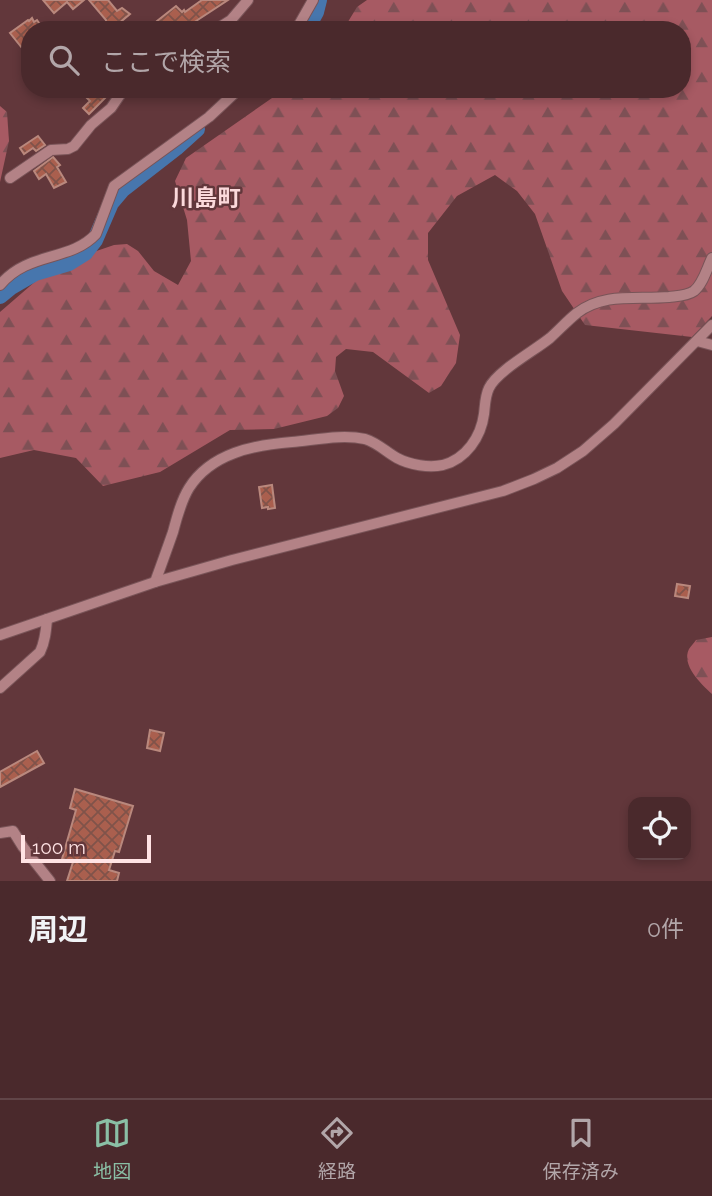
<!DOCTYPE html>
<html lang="ja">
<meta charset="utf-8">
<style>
body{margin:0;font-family:Raleway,"Noto Sans JP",sans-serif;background:#543538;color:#f1f3f6}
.controls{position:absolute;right:21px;bottom:21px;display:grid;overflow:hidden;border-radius:14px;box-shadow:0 4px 10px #0003}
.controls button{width:63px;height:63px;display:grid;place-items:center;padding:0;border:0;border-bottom:2px solid #614548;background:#4a292c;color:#f1f3f6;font:35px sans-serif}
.scale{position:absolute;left:21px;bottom:18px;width:130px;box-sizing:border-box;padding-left:7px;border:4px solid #ffe3e4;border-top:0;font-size:19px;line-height:24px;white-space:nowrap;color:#ffe3e4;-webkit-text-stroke:5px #62373b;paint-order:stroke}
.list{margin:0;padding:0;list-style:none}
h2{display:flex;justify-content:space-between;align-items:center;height:91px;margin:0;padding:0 28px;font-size:30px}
h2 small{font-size:23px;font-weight:400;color:#b2a6a9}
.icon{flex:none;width:38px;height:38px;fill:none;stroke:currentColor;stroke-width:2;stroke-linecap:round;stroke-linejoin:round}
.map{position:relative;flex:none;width:712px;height:881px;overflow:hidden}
.search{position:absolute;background:#4a292c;box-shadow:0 4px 10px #0003;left:21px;right:21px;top:21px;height:77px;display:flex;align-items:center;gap:18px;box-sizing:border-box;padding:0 24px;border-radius:28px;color:#b2a6a9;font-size:26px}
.sheet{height:217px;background:#4a292c}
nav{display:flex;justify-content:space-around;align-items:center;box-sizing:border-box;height:98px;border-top:2px solid #614548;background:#4a292c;font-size:19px;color:#b2a6a9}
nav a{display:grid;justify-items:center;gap:4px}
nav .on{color:#8abfa5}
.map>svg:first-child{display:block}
</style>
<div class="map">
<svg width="712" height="881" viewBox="0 0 712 881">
<defs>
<pattern id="forest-firs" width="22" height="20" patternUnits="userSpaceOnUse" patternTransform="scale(1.75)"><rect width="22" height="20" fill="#a75a63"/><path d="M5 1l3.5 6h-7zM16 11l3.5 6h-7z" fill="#7e5055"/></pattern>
<pattern id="building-cross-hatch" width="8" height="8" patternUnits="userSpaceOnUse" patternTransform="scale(1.75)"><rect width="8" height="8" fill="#aa5f4e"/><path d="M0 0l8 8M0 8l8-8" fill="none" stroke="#80534a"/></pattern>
</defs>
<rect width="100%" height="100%" fill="#62373b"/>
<g fill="url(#forest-firs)">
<polygon points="367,0 712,0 712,316 692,337 585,325 562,291 535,214 517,191 495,175 457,196 428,233 428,260 460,335 456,363 441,386 429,393 373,352 346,349 336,357 335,371 344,396 338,408 327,416 274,429 230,430 160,472 103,486 76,458 34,450 0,458 0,312 37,280 76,258 114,245 127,244 138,251 154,271 178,285 191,261 187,220 175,181 186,158 285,89 682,89 682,30 343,30 357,7"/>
<polygon points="0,106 7,112 9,141 0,182"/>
<path d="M712,637V694C701,684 681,665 689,649C691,646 694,643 696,640Z"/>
</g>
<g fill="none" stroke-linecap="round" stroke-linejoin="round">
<g stroke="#4776ad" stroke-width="16">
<polyline points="306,30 316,12 319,0"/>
<polyline points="0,296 11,287 35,273 69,263 85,253 95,240 111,203 122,190 176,148 197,129"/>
</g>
</g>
<g fill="url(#building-cross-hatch)" stroke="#b9887d" stroke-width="2">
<polygon points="43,0 84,0 73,9 67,2 54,13"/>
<polygon points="89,0 108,0 117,11 122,8 130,14 117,25 121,30 97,30 106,22 106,20"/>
<polygon points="202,0 228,0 193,23 197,30 189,30 186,25 181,30 150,30 158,23 157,21 176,6 182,12 184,10 185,12"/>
<polygon points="32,18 34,22 37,20 44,30 30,30 30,58 10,33 28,20 29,21"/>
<polygon points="78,89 102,89 108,95 89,114 83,108 90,101"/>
<polygon points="38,136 45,145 36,151 33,148 24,154 20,148"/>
<polygon points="53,157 60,165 57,167 66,182 54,188 46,174 39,179 34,171"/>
<polygon points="272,485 275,508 268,509 268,507 262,508 259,487"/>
<polygon points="677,584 690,586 688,598 675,596"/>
<polygon points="150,730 164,733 160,751 147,748"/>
<polygon points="37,751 44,763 0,787 0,772"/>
<polygon points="75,789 133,806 119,852 115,851 109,870 119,873 117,881 67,881 73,862 62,859 76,810 70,808"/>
</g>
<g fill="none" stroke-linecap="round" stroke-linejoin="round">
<defs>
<g id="minor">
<polyline points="215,30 231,20 248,0"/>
<polyline points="296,30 313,0"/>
<polyline points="10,178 51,150 68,149 74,146 91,125 111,108 124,89"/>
<path d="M0,285C28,251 70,262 96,234L114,186L209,117L239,89"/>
<polyline points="697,341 712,345"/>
<path d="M155,582C161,566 167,549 173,532C177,517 181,501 189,488C211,453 254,445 292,442C315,440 342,434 365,439C378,443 386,452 397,458C410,465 429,468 443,465C466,459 481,437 484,414C485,406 485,396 489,388C497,371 534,351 550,338C559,330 567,321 577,313C605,292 637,300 669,297C677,296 687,296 694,291C703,284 707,268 712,258"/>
<polyline points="0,635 155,582 232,560 503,491 534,479 557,468 583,451 614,424 712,325"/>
<path d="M0,688L40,652C45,642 46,631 47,619"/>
<polyline points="0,833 13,831 23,847 50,881"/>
</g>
</defs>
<use href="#minor" stroke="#795458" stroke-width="12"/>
<use href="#minor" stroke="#b38286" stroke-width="10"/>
</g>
<g text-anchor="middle" stroke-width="5" stroke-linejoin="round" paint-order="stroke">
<g font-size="23" font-weight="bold" fill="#fbd9db" stroke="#62373b">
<text x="206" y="206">川島町</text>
</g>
</g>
</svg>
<div class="controls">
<button><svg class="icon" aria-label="locate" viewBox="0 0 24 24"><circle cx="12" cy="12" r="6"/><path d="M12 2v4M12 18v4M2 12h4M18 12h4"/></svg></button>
</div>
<div class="scale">100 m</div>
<div class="search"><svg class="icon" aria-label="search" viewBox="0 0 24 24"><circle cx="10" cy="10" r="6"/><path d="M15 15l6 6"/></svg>ここで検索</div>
</div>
<section class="sheet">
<h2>周辺<small>0件</small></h2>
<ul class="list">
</ul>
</section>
<nav>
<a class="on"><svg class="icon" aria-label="map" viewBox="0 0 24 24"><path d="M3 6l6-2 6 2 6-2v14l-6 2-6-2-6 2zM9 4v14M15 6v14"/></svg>地図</a>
<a><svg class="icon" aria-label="directions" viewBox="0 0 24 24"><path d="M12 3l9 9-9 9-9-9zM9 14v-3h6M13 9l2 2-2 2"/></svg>経路</a>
<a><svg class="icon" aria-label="saved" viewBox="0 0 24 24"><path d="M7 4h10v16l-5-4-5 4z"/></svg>保存済み</a>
</nav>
